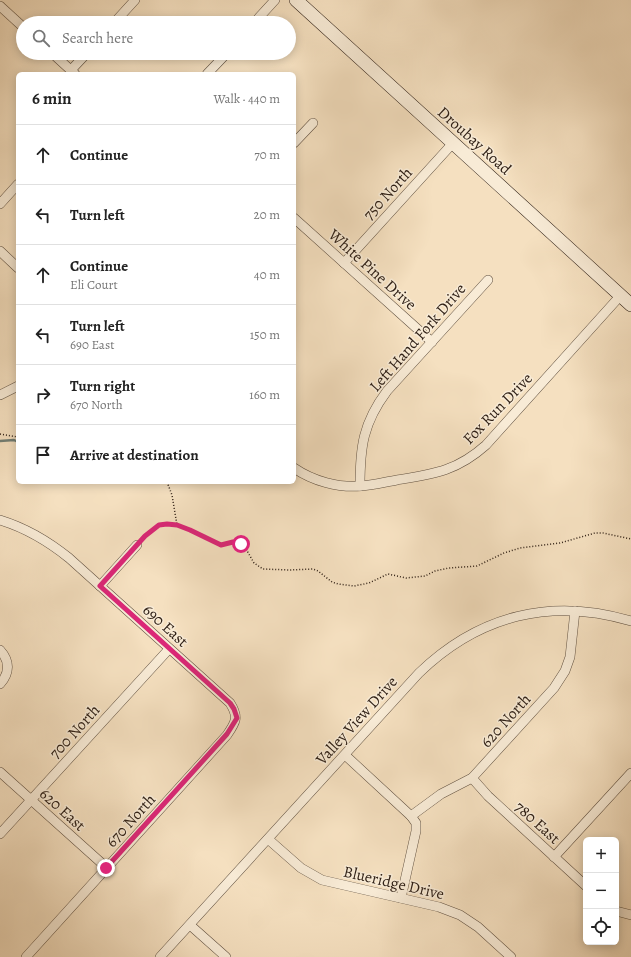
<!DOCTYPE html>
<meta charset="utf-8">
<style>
body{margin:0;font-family:Alegreya,serif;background:#f6f6f6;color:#222}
.controls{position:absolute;right:12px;bottom:12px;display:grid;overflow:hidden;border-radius:6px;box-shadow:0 2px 10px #0003}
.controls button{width:36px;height:36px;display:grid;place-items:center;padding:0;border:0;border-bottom:1px solid #e0e0e0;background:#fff;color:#222;font:20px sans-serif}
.stop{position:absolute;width:12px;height:12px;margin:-9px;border:3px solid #db2777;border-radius:50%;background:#fff}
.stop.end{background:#db2777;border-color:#fff;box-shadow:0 1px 4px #0008}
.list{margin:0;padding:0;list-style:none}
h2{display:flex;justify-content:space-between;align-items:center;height:52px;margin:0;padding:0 16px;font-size:17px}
h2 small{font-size:13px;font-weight:400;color:#767676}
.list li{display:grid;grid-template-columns:26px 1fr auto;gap:12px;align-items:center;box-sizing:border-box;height:60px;padding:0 16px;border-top:1px solid #e0e0e0}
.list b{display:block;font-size:15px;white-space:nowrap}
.list p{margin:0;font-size:13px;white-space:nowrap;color:#767676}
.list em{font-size:13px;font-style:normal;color:#767676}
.icon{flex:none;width:22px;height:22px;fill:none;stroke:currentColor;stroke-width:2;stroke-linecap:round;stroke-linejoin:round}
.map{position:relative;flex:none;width:631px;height:957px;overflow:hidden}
.search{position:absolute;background:#fff;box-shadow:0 2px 10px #0003;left:16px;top:16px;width:280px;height:44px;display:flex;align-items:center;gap:10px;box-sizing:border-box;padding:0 14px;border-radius:22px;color:#767676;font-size:15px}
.panel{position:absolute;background:#fff;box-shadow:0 2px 10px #0003;left:16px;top:72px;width:280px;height:412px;border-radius:6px}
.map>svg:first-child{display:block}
</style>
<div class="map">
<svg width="631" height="957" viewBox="0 0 631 957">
<rect width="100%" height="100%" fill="#f5e0c0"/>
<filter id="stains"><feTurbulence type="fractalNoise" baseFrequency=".005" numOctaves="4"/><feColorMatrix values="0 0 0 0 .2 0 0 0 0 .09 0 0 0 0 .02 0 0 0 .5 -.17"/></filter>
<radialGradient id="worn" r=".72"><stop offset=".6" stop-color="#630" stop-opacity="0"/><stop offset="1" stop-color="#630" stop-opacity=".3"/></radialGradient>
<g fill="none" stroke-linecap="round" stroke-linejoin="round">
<polyline stroke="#717f76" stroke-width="2.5" points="0,441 14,440 18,442"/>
<defs>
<g id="street">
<polyline points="0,6 23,27"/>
<polyline points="114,23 135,0"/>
<polyline points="254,23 275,0"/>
<polyline points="52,53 75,74"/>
<polyline points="71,70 87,53"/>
<polyline points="207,74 227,53"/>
<polyline points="294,143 313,123"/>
<polyline points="0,204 18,184"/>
<polyline points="294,218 432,342"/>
<polyline points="0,251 18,268"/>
<polyline points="344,263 453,143"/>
<polyline points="0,395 18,386"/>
<path d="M294,468C313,481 338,488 361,486C373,485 385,482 397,480C434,474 457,471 486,445L621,295"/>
<path d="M360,486C360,447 363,423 387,391L488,280"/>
<path d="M0,520C26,528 48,541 69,558L230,703C239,717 236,722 227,735L26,957"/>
<polyline points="100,586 137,545"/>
<path d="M0,650C10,661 10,673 0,684"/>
<polyline points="345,755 411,816 416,823 416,831 401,898"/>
<polyline points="0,772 107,868"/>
<polyline points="472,778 488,796 586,886"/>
<polyline points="411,816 441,794 472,778 554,688 565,671 570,657 575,611"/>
<polyline points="0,834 169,649"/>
<polyline points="268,839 301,868 322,880 439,907 460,915 478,927 511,957"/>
<polyline points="554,857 631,773"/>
<polyline points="616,911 631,915"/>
<polyline points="190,925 226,957"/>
<path d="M160,957L419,673C479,615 552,597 631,621"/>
</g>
<polyline id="secondary" points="296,0 631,305"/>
</defs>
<use href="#street" stroke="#615141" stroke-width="10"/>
<use href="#secondary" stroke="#302117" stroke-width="14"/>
<g stroke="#302117" stroke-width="1.5" stroke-dasharray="1 2" stroke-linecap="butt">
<polyline points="0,434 18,437"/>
<polyline points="167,482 172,495 177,525"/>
<polyline points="142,540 159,525 167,524 177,525 190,530 221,545 233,542 241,544 246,549 254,563 263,569 289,570 313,569 318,571 332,582 338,584 354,586 369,583 388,574 406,578 425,576 435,571 449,568 477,566 504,553 520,548 560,543 595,533 603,533 631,539"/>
</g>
<use href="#street" stroke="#f8ebd6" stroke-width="9"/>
<use href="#secondary" stroke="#f8ebd6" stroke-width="13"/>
</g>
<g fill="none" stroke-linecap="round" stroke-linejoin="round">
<polyline stroke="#db2777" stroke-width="5" points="106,868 227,734 237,718 234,709 230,703 100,586 145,536 159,525 167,524 177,525 190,530 221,545 233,542 241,544"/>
</g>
<g text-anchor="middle" stroke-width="3" stroke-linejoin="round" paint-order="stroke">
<g font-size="16" fill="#302117" stroke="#f8ebd6">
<text transform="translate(475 140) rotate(42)" y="6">Droubay Road</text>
<text transform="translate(387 193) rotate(-48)" y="6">750 North</text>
<text transform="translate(373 269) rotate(42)" y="6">White Pine Drive</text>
<text transform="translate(417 337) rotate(-49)" y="6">Left Hand Fork Drive</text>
<text transform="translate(497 408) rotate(-46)" y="6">Fox Run Drive</text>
<text transform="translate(166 625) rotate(42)" y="6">690 East</text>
<text transform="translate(356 720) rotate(-48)" y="6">Valley View Drive</text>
<text transform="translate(505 720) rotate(-48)" y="6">620 North</text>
<text transform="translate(74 731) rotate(-48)" y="6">700 North</text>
<text transform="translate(63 809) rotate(42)" y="6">620 East</text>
<text transform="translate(130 820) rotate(-48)" y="6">670 North</text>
<text transform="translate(538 822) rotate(42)" y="6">780 East</text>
<text transform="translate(394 882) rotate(13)" y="6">Blueridge Drive</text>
</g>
</g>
<rect width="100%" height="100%" filter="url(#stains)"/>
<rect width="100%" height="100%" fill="url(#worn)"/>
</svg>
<div class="controls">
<button>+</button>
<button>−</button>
<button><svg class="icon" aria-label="locate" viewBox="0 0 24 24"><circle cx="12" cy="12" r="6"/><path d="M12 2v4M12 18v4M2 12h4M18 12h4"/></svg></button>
</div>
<div class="stop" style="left:241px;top:544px"></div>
<div class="stop end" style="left:106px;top:868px"></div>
<div class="search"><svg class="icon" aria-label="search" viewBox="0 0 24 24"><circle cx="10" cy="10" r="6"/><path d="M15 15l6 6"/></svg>Search here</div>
<section class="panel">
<h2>6 min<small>Walk · 440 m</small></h2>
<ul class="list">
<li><svg class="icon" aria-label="ahead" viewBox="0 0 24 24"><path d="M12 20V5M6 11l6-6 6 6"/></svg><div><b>Continue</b></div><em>70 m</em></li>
<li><svg class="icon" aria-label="left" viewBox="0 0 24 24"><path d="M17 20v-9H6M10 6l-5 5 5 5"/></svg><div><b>Turn left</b></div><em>20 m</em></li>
<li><svg class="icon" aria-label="ahead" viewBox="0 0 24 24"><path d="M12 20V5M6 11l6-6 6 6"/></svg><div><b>Continue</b><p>Eli Court</p></div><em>40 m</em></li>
<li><svg class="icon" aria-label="left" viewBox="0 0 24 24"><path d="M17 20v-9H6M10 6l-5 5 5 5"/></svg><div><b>Turn left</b><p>690 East</p></div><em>150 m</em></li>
<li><svg class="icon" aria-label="right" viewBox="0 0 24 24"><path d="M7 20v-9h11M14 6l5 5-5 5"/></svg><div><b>Turn right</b><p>670 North</p></div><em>160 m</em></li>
<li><svg class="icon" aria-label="arrive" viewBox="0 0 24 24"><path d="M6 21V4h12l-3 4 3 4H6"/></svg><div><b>Arrive at destination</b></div></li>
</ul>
</section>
</div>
